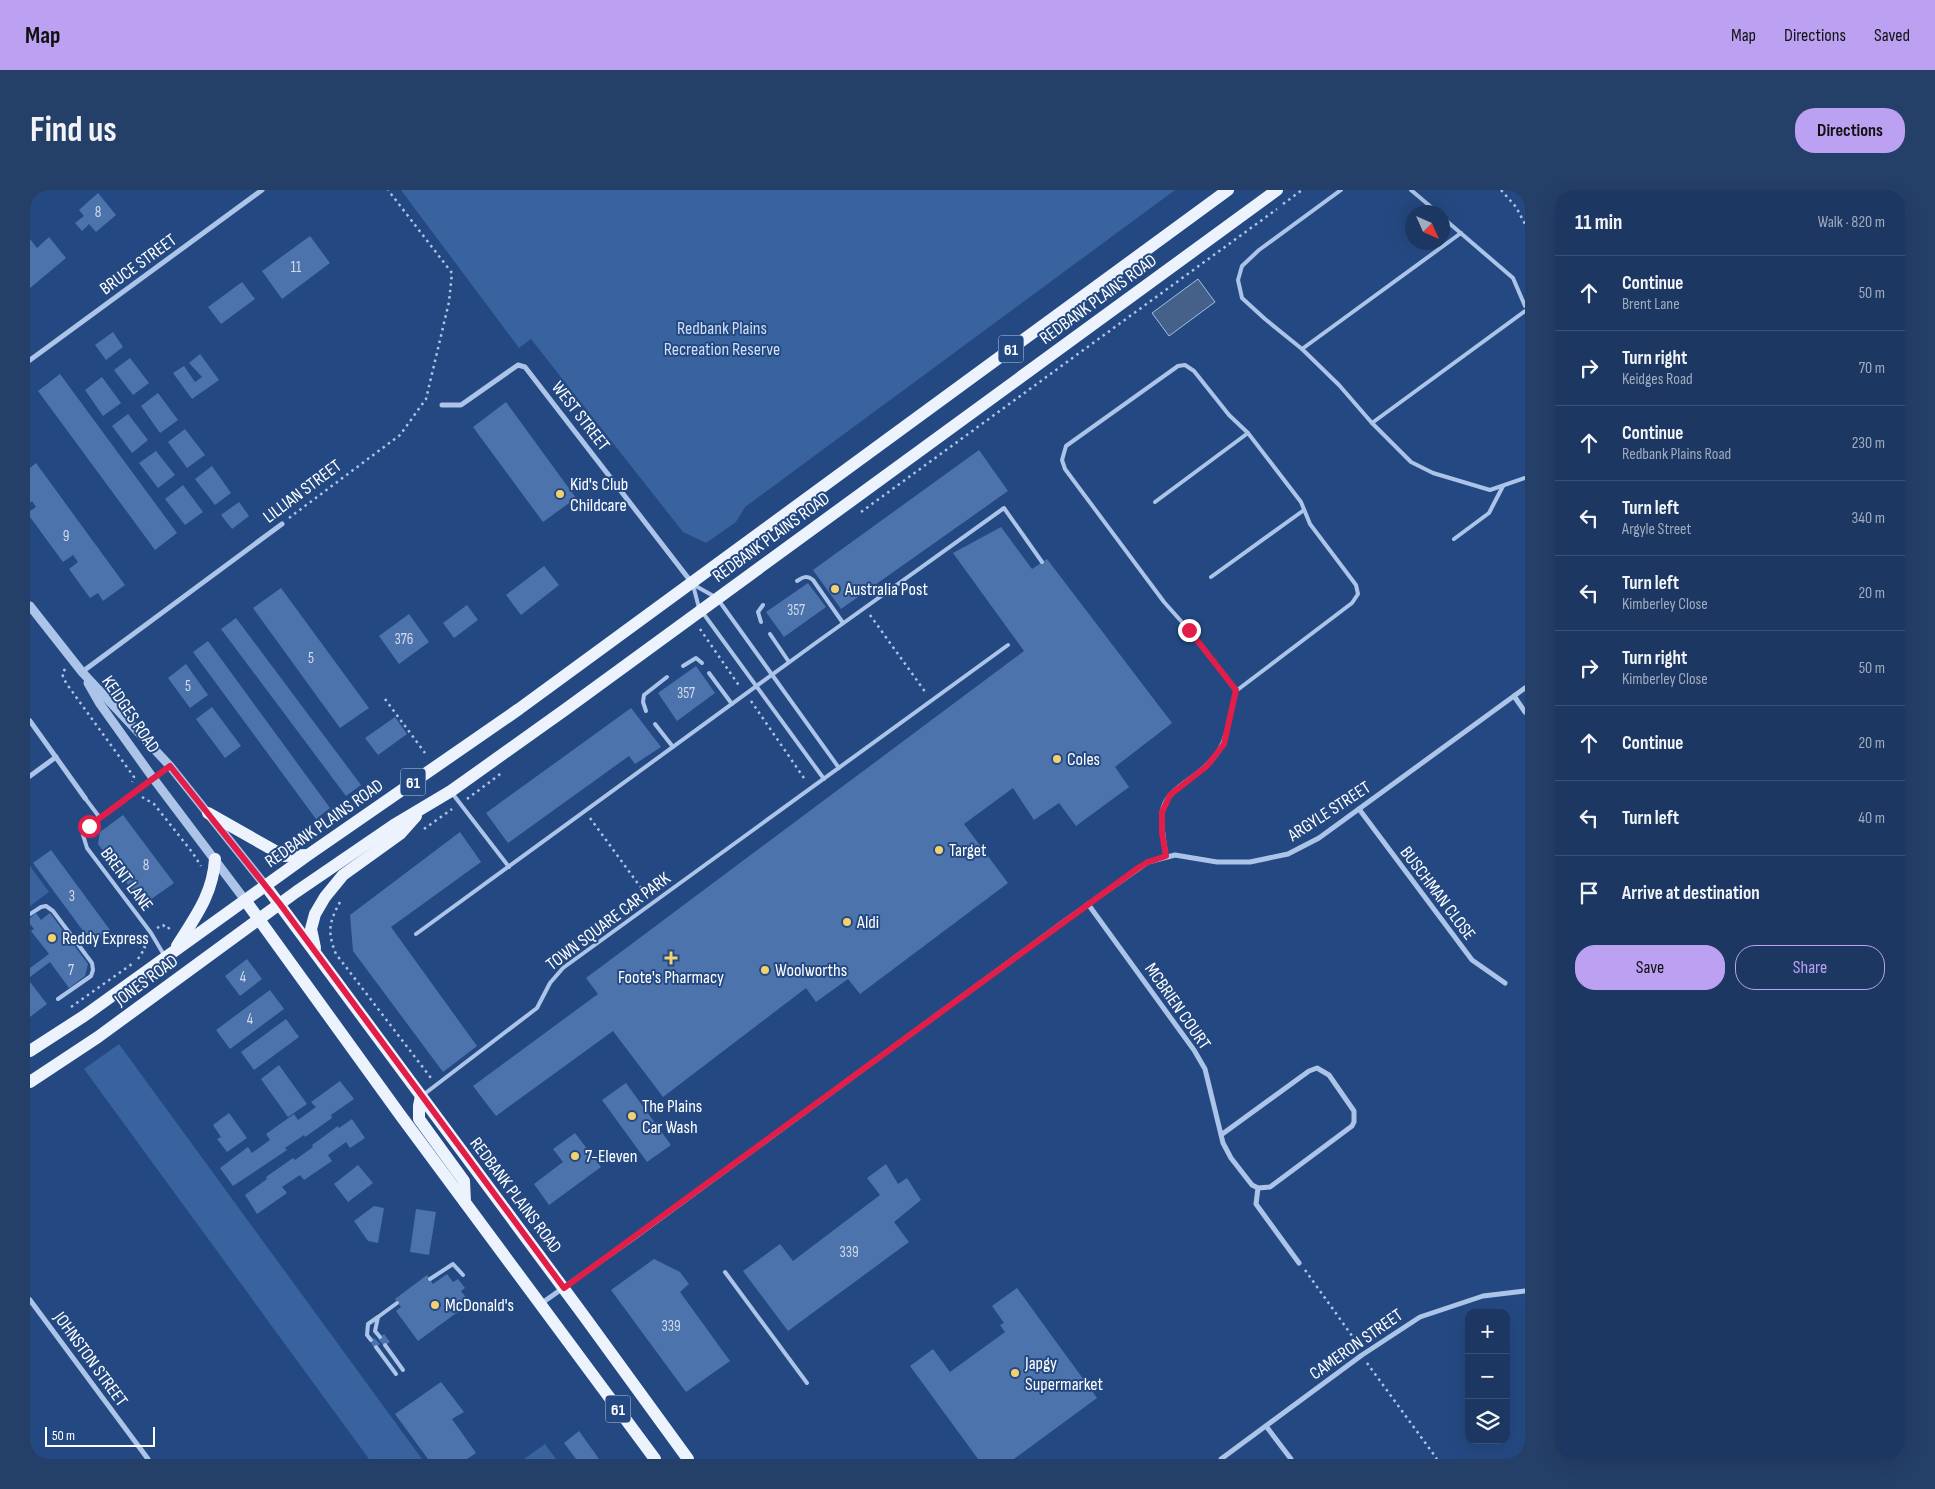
<!DOCTYPE html>
<meta charset="utf-8">
<style>
body{margin:0;font-family:"Sofia Sans Condensed",sans-serif;background:#243f68;color:#f1f3f6}
.controls{position:absolute;right:15px;bottom:15px;display:grid;overflow:hidden;border-radius:10px;box-shadow:0 5px 20px #0002}
.controls button{width:45px;height:45px;display:grid;place-items:center;padding:0;border:0;border-bottom:1px solid #395177;background:#1b3762;color:#f1f3f6;font:25px sans-serif}
.compass{position:absolute;left:1375px;top:15px;width:45px;height:45px;border-radius:50%;background:#1b3762;box-shadow:0 5px 20px #0002;rotate:135deg}
.scale{position:absolute;left:15px;bottom:12px;width:110px;box-sizing:border-box;padding-left:5px;border:2px solid #fff;border-top:0;font-size:14px;line-height:18px;white-space:nowrap;color:#fff;-webkit-text-stroke:4px #244982;paint-order:stroke}
.stop{position:absolute;width:15px;height:15px;margin:-11px;border:4px solid #e11d48;border-radius:50%;background:#fff}
.stop.end{background:#e11d48;border-color:#fff;box-shadow:0 1px 5px #0008}
.list{margin:0;padding:0;list-style:none}
h2{display:flex;justify-content:space-between;align-items:center;height:65px;margin:0;padding:0 20px;font-size:21px}
h2 small{font-size:16px;font-weight:400;color:#a0acbe}
.list li{display:grid;grid-template-columns:32px 1fr auto;gap:15px;align-items:center;box-sizing:border-box;height:75px;padding:0 20px;border-top:1px solid #395177}
.list b{display:block;font-size:19px;white-space:nowrap}
.list p{margin:0;font-size:16px;white-space:nowrap;color:#a0acbe}
.list em{font-size:16px;font-style:normal;color:#a0acbe}
.actions{display:flex;gap:10px;padding:15px 20px}
.actions a{flex:1;padding:11px 0;border:1px solid #bca0f2;border-radius:20px;text-align:center;font-size:18px;color:#bca0f2}
.actions .main{background:#bca0f2;color:#111}
.icon{flex:none;width:28px;height:28px;fill:none;stroke:currentColor;stroke-width:2;stroke-linecap:round;stroke-linejoin:round}
.map{position:relative;flex:none;width:1495px;height:1269px;overflow:hidden;border-radius:20px}
header{display:flex;align-items:center;gap:30px;box-sizing:border-box;height:70px;padding:0 25px;background:#bca0f2;color:#111}
header strong{font-size:24px}
nav{display:flex;gap:28px;margin-inline-start:auto;font-size:18px}
.intro{display:flex;align-items:center;justify-content:space-between;box-sizing:border-box;height:120px;padding:0 30px}
h1{margin:0;font-size:35px}
.button{padding:12px 22px;border-radius:20px;background:#bca0f2;color:#111;font-size:18px;font-weight:700}
main{display:flex;gap:30px;padding:0 30px}
aside{flex:1;background:#1b3762;border-radius:20px;box-shadow:0 5px 20px #0002}
.map>svg:first-child{display:block}
</style>
<header>
<strong>Map</strong>
<nav><a>Map</a><a>Directions</a><a>Saved</a></nav>
</header>
<div class="intro"><h1>Find us</h1><a class="button">Directions</a></div>
<main>
<div class="map">
<svg width="1495" height="1269" viewBox="0 0 1495 1269">
<rect width="100%" height="100%" fill="#244982"/>
<g fill="#38639f">
<polygon points="371,0 1145,0 715,317 706,332 676,353 653,342 501,149 489,158"/>
<polygon points="0,676 19,702 0,716"/>
<polygon points="89,854 392,1269 339,1269 54,879"/>
<polygon points="515,1254 526,1269 494,1269"/>
</g>
<polygon fill="#456089" stroke="#a0bfe8" points="1168,89 1185,112 1139,146 1122,123"/>
<g fill="#4c73ab">
<polygon points="68,3 86,25 66,42 59,34 52,41 45,33 54,26 49,20"/>
<polygon points="280,46 300,73 252,109 232,81"/>
<polygon points="19,47 36,68 0,98 0,49 7,58"/>
<polygon points="212,92 225,109 191,134 178,117"/>
<polygon points="83,142 93,157 76,170 65,155"/>
<polygon points="170,164 189,190 162,209 143,183 154,176 165,192 172,187 159,173"/>
<polygon points="100,168 119,193 103,205 84,180"/>
<polygon points="30,184 147,343 125,360 8,201"/>
<polygon points="72,187 91,213 73,226 55,200"/>
<polygon points="128,203 148,230 130,243 111,216"/>
<polygon points="476,212 546,308 513,332 443,237"/>
<polygon points="98,224 118,250 102,263 82,236"/>
<polygon points="155,239 175,265 157,278 138,252"/>
<polygon points="949,260 978,301 811,419 783,380"/>
<polygon points="126,261 145,285 128,298 109,273"/>
<polygon points="6,273 95,395 73,411 68,403 60,408 39,379 48,372 43,365 33,372 0,327 0,321 6,317 2,311 0,313 0,278"/>
<polygon points="182,276 201,303 185,315 165,289"/>
<polygon points="153,295 173,322 155,335 135,309"/>
<polygon points="209,312 219,326 202,339 191,325"/>
<polygon points="971,337 1002,379 1017,369 1142,533 1085,577 1099,597 1046,636 1029,613 1004,630 983,598 934,634 978,693 830,804 818,789 786,812 776,798 633,907 583,841 466,926 443,896 568,804 556,788 994,461 923,363"/>
<polygon points="514,376 529,395 491,425 476,405"/>
<polygon points="778,393 796,417 754,447 736,422"/>
<polygon points="251,398 339,518 310,538 223,418"/>
<polygon points="437,415 448,430 424,448 413,433"/>
<polygon points="379,424 399,452 369,474 349,446"/>
<polygon points="206,428 331,595 316,606 191,439"/>
<polygon points="178,451 300,618 286,629 163,462"/>
<polygon points="156,474 178,505 160,518 138,488"/>
<polygon points="666,476 685,503 647,531 628,503"/>
<polygon points="182,517 211,556 195,568 166,529"/>
<polygon points="601,518 631,557 605,574 599,566 478,653 456,623"/>
<polygon points="365,527 377,544 348,565 335,548"/>
<polygon points="93,625 144,693 113,715 68,654 70,642"/>
<polygon points="430,642 451,672 361,737 447,856 413,882 323,761 320,725"/>
<polygon points="21,660 80,740 62,753 3,673"/>
<polygon points="6,723 11,730 20,723 58,774 55,786 39,798 20,772 0,787 0,778 19,764 1,741 4,739 0,734 0,728"/>
<polygon points="217,769 232,789 210,806 195,786"/>
<polygon points="0,792 17,814 0,827"/>
<polygon points="240,800 254,819 200,859 186,840"/>
<polygon points="256,829 269,847 224,880 211,862"/>
<polygon points="249,875 277,914 258,927 231,889"/>
<polygon points="310,891 324,909 301,925 302,928 275,947 274,945 255,958 257,960 203,996 190,978 218,957 222,963 240,950 236,944 264,924 268,930 286,917 281,912"/>
<polygon points="596,893 641,955 617,972 572,910"/>
<polygon points="199,923 217,948 197,962 187,949 191,947 183,935"/>
<polygon points="322,929 335,948 320,958 316,952 298,965 302,971 274,990 270,985 252,997 257,1003 227,1024 215,1005 237,989 236,987 263,968 265,970 283,957 282,955 308,936 309,938"/>
<polygon points="545,943 571,977 519,1015 504,994 533,972 523,959"/>
<polygon points="856,974 868,994 877,988 891,1010 864,1032 879,1052 758,1141 713,1081 750,1054 763,1071 850,1005 837,988"/>
<polygon points="328,975 343,993 318,1012 304,994"/>
<polygon points="344,1016 354,1018 348,1053 338,1051 324,1031"/>
<polygon points="386,1019 406,1022 399,1065 380,1062"/>
<polygon points="624,1069 650,1082 659,1094 650,1102 700,1171 656,1202 581,1100"/>
<polygon points="417,1084 423,1092 428,1089 435,1098 431,1101 440,1113 388,1151 366,1121 371,1117 365,1109 397,1085 403,1094"/>
<polygon points="987,1098 1067,1208 984,1269 948,1269 880,1176 903,1159 920,1182 975,1142 970,1135 974,1133 962,1116"/>
<polygon points="354,1144 360,1152 354,1156 348,1149"/>
<polygon points="344,1148 350,1154 344,1158 340,1151"/>
<polygon points="411,1192 434,1222 422,1229 446,1263 437,1269 398,1269 365,1224"/>
<polygon points="549,1241 569,1269 546,1269 534,1253"/>
</g>
<g fill="none" stroke-linecap="round" stroke-linejoin="round">
<g stroke="#abc4e7" stroke-width="2.5" stroke-dasharray="2.5 4" stroke-linecap="butt">
<polyline points="1471,0 1486,17 1495,34"/>
<polyline points="1253,14 1272,0"/>
<polyline points="831,322 1247,19"/>
<polyline points="259,328 370,245 396,209 419,112 422,83 358,0"/>
<polyline points="840,425 896,503"/>
<polyline points="670,439 710,497"/>
<polyline points="35,479 32,484 36,493 104,587 102,592"/>
<polyline points="355,509 395,563"/>
<polyline points="721,511 776,591"/>
<polyline points="112,607 124,614 162,662 171,676"/>
<polyline points="437,609 473,582"/>
<polyline points="560,628 617,706"/>
<polyline points="394,639 422,619"/>
<path d="M310,712C299,732 297,742 306,764L401,888"/>
<polyline points="127,738 133,735 137,739 143,736"/>
<polyline points="108,769 115,758 111,750 115,747"/>
<polyline points="41,817 102,774"/>
<polyline points="1275,1080 1330,1157"/>
<polyline points="1337,1173 1407,1269"/>
</g>
<g stroke="#abc4e7" stroke-width="4">
<polyline points="1311,0 1229,60 1212,76 1208,90 1212,108 1235,129 1272,159 1309,195 1342,233 1381,272 1403,283 1460,300 1495,288"/>
<polyline points="1381,0 1407,22"/>
<polyline points="1412,27 1483,88 1495,116"/>
<polyline points="1272,159 1431,43"/>
<polyline points="1342,233 1495,121"/>
<polyline points="1125,312 1218,243"/>
<polyline points="1424,349 1459,323 1473,296"/>
<polyline points="1181,387 1274,320"/>
<path d="M767,391C773,387 777,385 783,390L813,433"/>
<polyline points="663,395 669,418"/>
<polyline points="664,395 687,408 809,578"/>
<polyline points="673,423 794,589"/>
<polyline points="731,432 728,422 733,415"/>
<polyline points="740,444 759,472"/>
<polyline points="653,476 666,468 672,473"/>
<polyline points="679,483 702,514"/>
<polyline points="616,521 613,512 614,505 637,487"/>
<polyline points="625,534 643,557"/>
<polyline points="1196,544 1206,501 1159,440 1134,412 1035,279 1032,270 1036,256 1148,176 1155,175 1164,181 1199,225 1218,243 1271,312 1280,334 1326,395 1328,404 1322,413 1206,501"/>
<polyline points="422,603 479,677"/>
<polyline points="55,608 70,628"/>
<polyline points="0,724 11,717 16,716 23,721 62,773 63,780 61,786 28,809"/>
<polyline points="386,744 787,452 974,318 1012,372"/>
<polyline points="134,765 121,743 57,658 53,645 59,635 140,576"/>
<polyline points="393,905 507,818 520,793 533,778 978,455"/>
<polyline points="695,1082 777,1193"/>
<polyline points="400,1089 423,1074 433,1085"/>
<polyline points="350,1147 345,1141 348,1127 367,1113"/>
<polyline points="341,1150 337,1145 338,1134 348,1127"/>
<polyline points="355,1155 373,1180"/>
<polyline points="346,1157 366,1184"/>
</g>
<g stroke="#abc4e7" stroke-width="5">
<polyline points="0,170 232,0"/>
<polyline points="412,215 431,215 488,175 495,177 662,393"/>
<polyline points="52,482 252,334"/>
<polyline points="1484,506 1495,522"/>
<polyline points="0,531 55,608"/>
<polyline points="0,586 26,567"/>
<polyline points="1329,619 1442,770 1475,793"/>
<path d="M1136,666C1134,652 1131,638 1132,623C1135,600 1161,591 1176,576C1185,568 1193,556 1196,544"/>
<polyline points="1058,714 1164,860 1175,879 1193,953 1201,968 1222,995 1228,998 1240,997 1322,936 1324,932 1324,921 1299,885 1287,878 1279,881 1191,945"/>
<polyline points="1228,998 1226,1014 1269,1073"/>
<polyline points="0,1110 118,1269"/>
<polyline points="512,1113 605,1047 1036,730 1118,672 1145,665 1187,672 1220,672 1258,664 1289,648 1495,498"/>
<polyline points="1236,1236 1261,1269"/>
<polyline points="1191,1269 1332,1165 1390,1127 1453,1106 1495,1101"/>
</g>
<g stroke="#abc4e7" stroke-width="9">
<polyline points="1494,0 1495,1"/>
<polyline points="0,416 52,482 140,576 235,695"/>
<polyline points="58,493 70,514 123,588 215,710"/>
</g>
<g stroke="#edf3fd" stroke-width="12">
<polyline points="178,623 254,666 277,665"/>
<polyline points="235,695 554,1126 658,1269"/>
<polyline points="215,710 371,926 625,1269"/>
<path d="M147,756C165,727 183,704 185,669"/>
<polyline points="285,758 281,739 285,724 295,707 313,685 370,644 386,626"/>
<polyline points="0,861 54,826 278,665 489,519 1198,0"/>
<polyline points="0,892 68,847 266,702 364,635 421,601 536,519 1247,0"/>
<polyline points="391,906 389,916 389,929 434,991 435,1012"/>
</g>
</g>
<g fill="none" stroke-linecap="round" stroke-linejoin="round">
<polyline stroke="#e11d48" stroke-width="6" points="59,636 140,576 250,714 534,1098 1108,678 1118,672 1136,666 1132,643 1132,622 1140,605 1177,576 1194,554 1206,500 1159,440"/>
</g>
<g fill="#f2d16f" stroke="#244982" stroke-width="2">
<circle cx="530" cy="304" r="5"/>
<circle cx="805" cy="399" r="5"/>
<circle cx="1027" cy="569" r="5"/>
<circle cx="909" cy="660" r="5"/>
<circle cx="817" cy="732" r="5"/>
<circle cx="22" cy="748" r="5"/>
<path d="M638.5 760.5h5v5h5v5h-5v5h-5v-5h-5v-5h5z"/>
<circle cx="735" cy="780" r="5"/>
<circle cx="602" cy="926" r="5"/>
<circle cx="545" cy="966" r="5"/>
<circle cx="405" cy="1115" r="5"/>
<circle cx="985" cy="1183" r="5"/>
</g>
<g text-anchor="middle" stroke-width="4" stroke-linejoin="round" paint-order="stroke">
<g font-size="15" fill="#d2dcea">
<text x="68" y="27">8</text>
<text x="266" y="82">11</text>
<text x="36" y="351">9</text>
<text x="766" y="425">357</text>
<text x="374" y="454">376</text>
<text x="281" y="473">5</text>
<text x="158" y="501">5</text>
<text x="656" y="508">357</text>
<text x="116" y="680">8</text>
<text x="42" y="711">3</text>
<text x="41" y="785">7</text>
<text x="213" y="792">4</text>
<text x="220" y="834">4</text>
<text x="819" y="1067">339</text>
<text x="641" y="1141">339</text>
</g>
<g fill="#244982" stroke="#bdc8da" stroke-width="1">
<rect x="968.5" y="145.5" width="25" height="27" rx="4"/>
<rect x="370.5" y="578.5" width="25" height="27" rx="4"/>
<rect x="575.5" y="1205.5" width="25" height="27" rx="4"/>
</g>
<g font-size="16" font-weight="bold" fill="#fff">
<text x="981" y="165">61</text>
<text x="383" y="598">61</text>
<text x="588" y="1225">61</text>
</g>
<g font-size="18" fill="#fff" stroke="#244982">
<text transform="translate(108 74) rotate(-36)" y="6">BRUCE STREET</text>
<text transform="translate(1068 109) rotate(-36)" y="6">REDBANK PLAINS ROAD</text>
<text transform="translate(551 226) rotate(52)" y="6">WEST STREET</text>
<text transform="translate(272 301) rotate(-37)" y="6">LILLIAN STREET</text>
<text transform="translate(741 347) rotate(-36)" y="6">REDBANK PLAINS ROAD</text>
<text transform="translate(101 524) rotate(56)" y="6">KEIDGES ROAD</text>
<text transform="translate(1299 621) rotate(-33)" y="6">ARGYLE STREET</text>
<text transform="translate(294 633) rotate(-35)" y="6">REDBANK PLAINS ROAD</text>
<text transform="translate(97 689) rotate(53)" y="6">BRENT LANE</text>
<text transform="translate(1408 703) rotate(53)" y="6">BUSCHMAN CLOSE</text>
<text transform="translate(578 731) rotate(-37)" y="6">TOWN SQUARE CAR PARK</text>
<text transform="translate(116 790) rotate(-36)" y="6">JONES ROAD</text>
<text transform="translate(1148 816) rotate(55)" y="6">MCBRIEN COURT</text>
<text transform="translate(486 1005) rotate(53)" y="6">REDBANK PLAINS ROAD</text>
<text transform="translate(1326 1154) rotate(-35)" y="6">CAMERON STREET</text>
<text transform="translate(61 1169) rotate(54)" y="6">JOHNSTON STREET</text>
</g>
<g font-size="18" fill="#cfdff6" stroke="#244982">
<text x="692" y="144">Redbank Plains<tspan x="692" dy="21">Recreation Reserve</tspan></text>
</g>
<g font-size="18" fill="#fff" stroke="#244982" text-anchor="start">
<text x="540" y="300">Kid's Club<tspan x="540" dy="21">Childcare</tspan></text>
<text x="815" y="405">Australia Post</text>
<text x="1037" y="575">Coles</text>
<text x="919" y="666">Target</text>
<text x="827" y="738">Aldi</text>
<text x="32" y="754">Reddy Express</text>
<text x="745" y="786">Woolworths</text>
<text x="641" y="793" text-anchor="middle">Foote's Pharmacy</text>
<text x="612" y="922">The Plains<tspan x="612" dy="21">Car Wash</tspan></text>
<text x="555" y="972">7-Eleven</text>
<text x="415" y="1121">McDonald's</text>
<text x="995" y="1179">Japgy<tspan x="995" dy="21">Supermarket</tspan></text>
</g>
</g>
</svg>
<div class="controls">
<button>+</button>
<button>−</button>
<button><svg class="icon" aria-label="layers" viewBox="0 0 24 24"><path d="M12 4l9 5-9 5-9-5zM3 14l9 5 9-5"/></svg></button>
</div>
<svg class="compass" viewBox="-18 -18 36 36"><path d="M0-13l5 13h-10z" fill="#e53935"/><path d="M0 13l5-13h-10z" fill="#a0acbe"/></svg>
<div class="scale">50 m</div>
<div class="stop" style="left:59px;top:636px"></div>
<div class="stop end" style="left:1159px;top:440px"></div>
</div>
<aside>
<h2>11 min<small>Walk · 820 m</small></h2>
<ul class="list">
<li><svg class="icon" aria-label="ahead" viewBox="0 0 24 24"><path d="M12 20V5M6 11l6-6 6 6"/></svg><div><b>Continue</b><p>Brent Lane</p></div><em>50 m</em></li>
<li><svg class="icon" aria-label="right" viewBox="0 0 24 24"><path d="M7 20v-9h11M14 6l5 5-5 5"/></svg><div><b>Turn right</b><p>Keidges Road</p></div><em>70 m</em></li>
<li><svg class="icon" aria-label="ahead" viewBox="0 0 24 24"><path d="M12 20V5M6 11l6-6 6 6"/></svg><div><b>Continue</b><p>Redbank Plains Road</p></div><em>230 m</em></li>
<li><svg class="icon" aria-label="left" viewBox="0 0 24 24"><path d="M17 20v-9H6M10 6l-5 5 5 5"/></svg><div><b>Turn left</b><p>Argyle Street</p></div><em>340 m</em></li>
<li><svg class="icon" aria-label="left" viewBox="0 0 24 24"><path d="M17 20v-9H6M10 6l-5 5 5 5"/></svg><div><b>Turn left</b><p>Kimberley Close</p></div><em>20 m</em></li>
<li><svg class="icon" aria-label="right" viewBox="0 0 24 24"><path d="M7 20v-9h11M14 6l5 5-5 5"/></svg><div><b>Turn right</b><p>Kimberley Close</p></div><em>50 m</em></li>
<li><svg class="icon" aria-label="ahead" viewBox="0 0 24 24"><path d="M12 20V5M6 11l6-6 6 6"/></svg><div><b>Continue</b></div><em>20 m</em></li>
<li><svg class="icon" aria-label="left" viewBox="0 0 24 24"><path d="M17 20v-9H6M10 6l-5 5 5 5"/></svg><div><b>Turn left</b></div><em>40 m</em></li>
<li><svg class="icon" aria-label="arrive" viewBox="0 0 24 24"><path d="M6 21V4h12l-3 4 3 4H6"/></svg><div><b>Arrive at destination</b></div></li>
</ul>
<div class="actions"><a class="main">Save</a><a>Share</a></div>
</aside>
</main>
